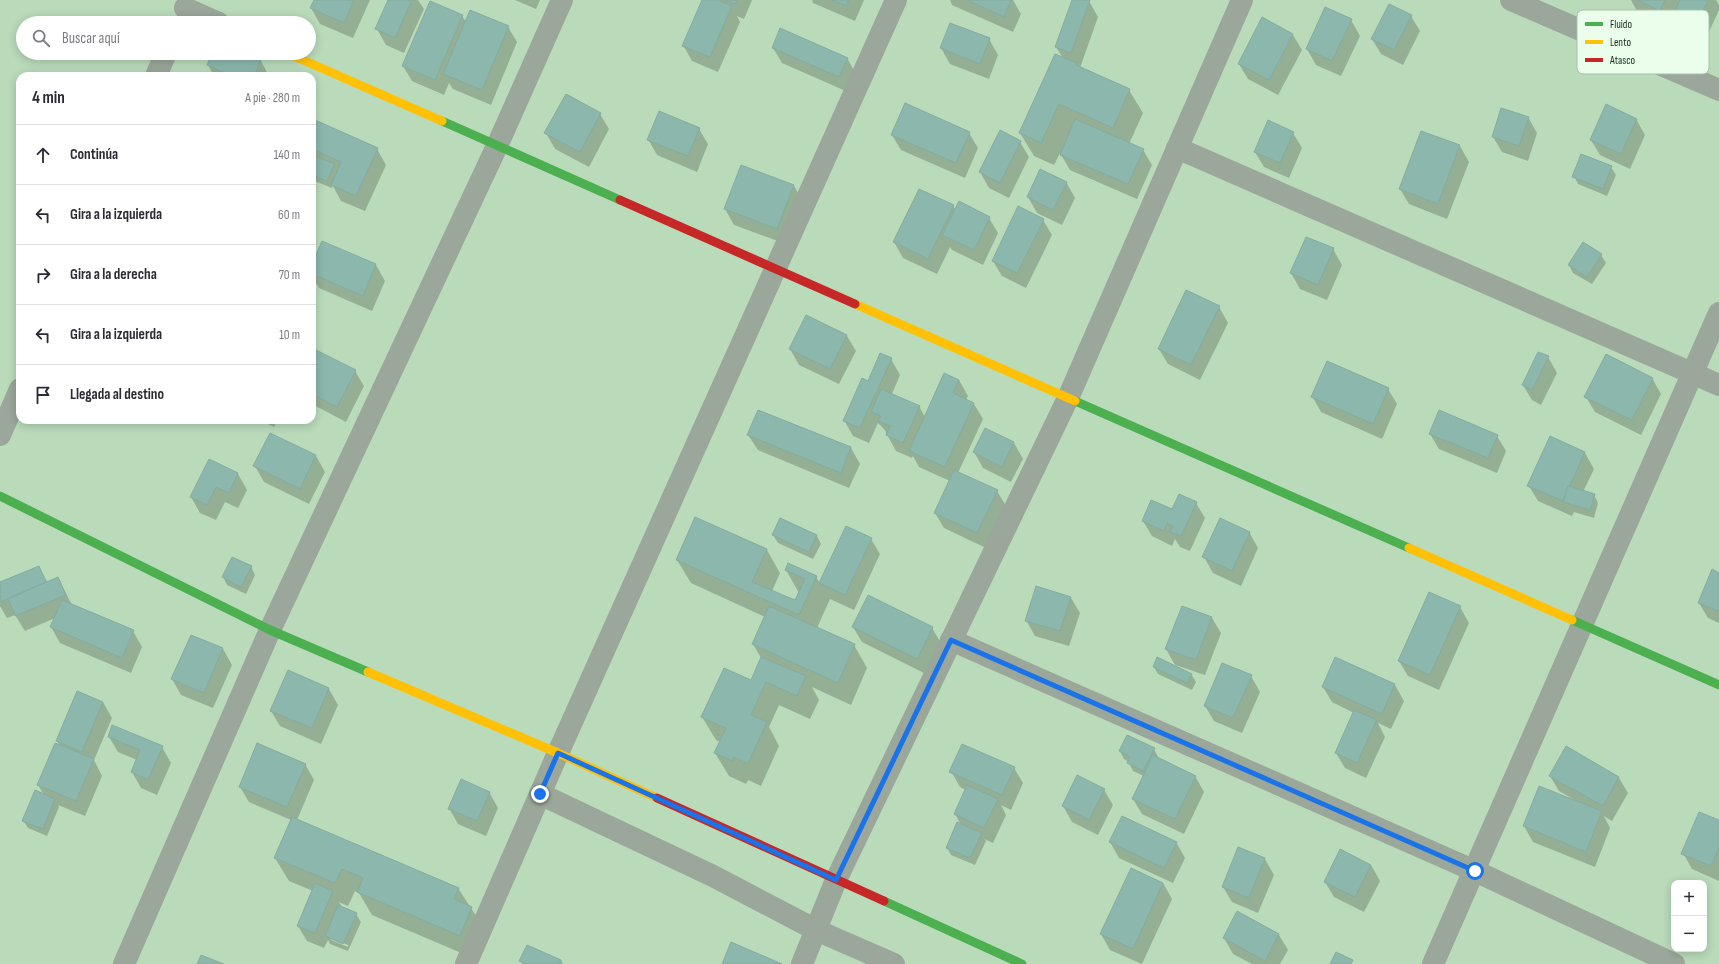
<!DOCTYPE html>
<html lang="es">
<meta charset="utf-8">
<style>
body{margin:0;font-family:"Sofia Sans Condensed",sans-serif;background:#f7f7f7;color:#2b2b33}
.controls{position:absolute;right:12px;bottom:12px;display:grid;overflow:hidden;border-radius:8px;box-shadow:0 2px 10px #0003}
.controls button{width:36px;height:36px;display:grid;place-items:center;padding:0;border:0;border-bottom:1px solid #e1e1e2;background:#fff;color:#2b2b33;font:20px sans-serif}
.stop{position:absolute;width:12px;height:12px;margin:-9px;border:3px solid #1a73e8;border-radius:50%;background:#fff}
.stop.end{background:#1a73e8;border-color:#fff;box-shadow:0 1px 4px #0008}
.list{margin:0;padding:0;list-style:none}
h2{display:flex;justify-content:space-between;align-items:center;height:52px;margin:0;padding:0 16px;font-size:17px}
h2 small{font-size:13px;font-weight:400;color:#7c7c81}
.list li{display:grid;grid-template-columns:26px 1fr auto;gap:12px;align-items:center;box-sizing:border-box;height:60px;padding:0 16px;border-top:1px solid #e1e1e2}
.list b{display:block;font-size:15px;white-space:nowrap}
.list em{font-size:13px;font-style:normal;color:#7c7c81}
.icon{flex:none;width:22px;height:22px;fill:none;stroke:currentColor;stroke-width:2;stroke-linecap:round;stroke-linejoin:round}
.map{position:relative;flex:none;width:1719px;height:964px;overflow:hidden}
.search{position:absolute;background:#fff;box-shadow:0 2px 10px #0003;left:16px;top:16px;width:300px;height:44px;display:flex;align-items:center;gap:10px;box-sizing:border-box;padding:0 14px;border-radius:22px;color:#7c7c81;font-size:15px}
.panel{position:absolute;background:#fff;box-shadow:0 2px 10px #0003;left:16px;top:72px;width:300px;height:352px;border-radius:12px}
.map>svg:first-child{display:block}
</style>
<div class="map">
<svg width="1719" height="964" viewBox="0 0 1719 964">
<rect width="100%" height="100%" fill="#b9dbba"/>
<g fill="#0003" fill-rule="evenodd">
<polygon points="315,0 370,0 353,38 320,24 311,8"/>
<polygon points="389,0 418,0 424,9 404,53 386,45 377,29"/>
<polygon points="515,0 540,0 536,9"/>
<polygon points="703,0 752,0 744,19 737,16 740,22 718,72 692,61 683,45"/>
<polygon points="812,0 864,0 855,21 813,3"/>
<polygon points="950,0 1013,0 1021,14 1013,32 952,5"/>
<polygon points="1073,0 1089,1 1098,17 1080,68 1129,90 1143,113 1129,144 1143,150 1152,165 1137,199 1070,170 1060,153 1054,165 1034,156 1020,133 1063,58 1056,47"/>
<polygon points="1631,0 1716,0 1719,5 1719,10 1706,38 1684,28 1675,13 1669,26 1637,11"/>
<polygon points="462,16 466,22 508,27 517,42 491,105 453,89 449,83 444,95 412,81 403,66"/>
<polygon points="1411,16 1420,31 1403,65 1381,54 1372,39"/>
<polygon points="1351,20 1360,36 1341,76 1316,65 1307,49"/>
<polygon points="1293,35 1302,50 1278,95 1248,79 1239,64"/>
<polygon points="989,39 998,55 989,79 950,64 941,48"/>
<polygon points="773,48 847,58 856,74 848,92 782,63"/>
<polygon points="213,53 244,53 261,61 269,76 214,76 208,65"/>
<polygon points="600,114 609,129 589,167 555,149 546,133"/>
<polygon points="1528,117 1537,133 1528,161 1502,152 1493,137"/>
<polygon points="1636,119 1645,135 1630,169 1600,155 1591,140"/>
<polygon points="699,129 708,144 697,172 657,155 648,139"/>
<polygon points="312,130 377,149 386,165 365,211 341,201 333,186 332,188 312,180"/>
<polygon points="1421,132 1460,146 1469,162 1447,219 1409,204 1400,189"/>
<polygon points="969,133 978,148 965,178 901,150 892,135"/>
<polygon points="1293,133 1302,148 1289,178 1264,167 1255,152"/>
<polygon points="1020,142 1029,157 1009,198 989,188 980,172"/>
<polygon points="1611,167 1616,175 1607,196 1578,184 1574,176"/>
<polygon points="1040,170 1066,182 1075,198 1062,225 1037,213 1028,197"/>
<polygon points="794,186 803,201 786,244 734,225 725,209"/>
<polygon points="953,206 956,210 989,218 998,233 983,265 952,250 950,247 937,274 903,258 894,242"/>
<polygon points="1043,220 1052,235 1026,288 1002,276 993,261"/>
<polygon points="323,242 376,265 385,281 372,311 319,288 312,276 312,267"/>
<polygon points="1333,249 1342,265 1327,300 1300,289 1291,273"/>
<polygon points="1601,255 1606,263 1592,284 1573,273 1569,265"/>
<polygon points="1219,307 1228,323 1200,380 1168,364 1159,349"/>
<polygon points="807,316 847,336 856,351 839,384 799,365 790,349"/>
<polygon points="312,349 355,371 364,386 346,422 312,404"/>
<polygon points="1548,357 1557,373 1541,405 1532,400 1523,385"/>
<polygon points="891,359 900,375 892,394 919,406 925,417 959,380 968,396 966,400 974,404 983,419 958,473 997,491 1006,506 986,548 944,528 935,513 950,481 919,467 913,456 912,458 896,451 884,429 878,423 869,443 853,436 844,420 868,383"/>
<polygon points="1652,378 1661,394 1641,435 1595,412 1586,397"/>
<polygon points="1388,389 1397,404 1382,439 1321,412 1312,396"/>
<polygon points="758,411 851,448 860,464 849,488 758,450 748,435"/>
<polygon points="260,420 277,420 274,427"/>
<polygon points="986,429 1014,443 1023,459 1011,482 983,468 974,452"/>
<polygon points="270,434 316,456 325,472 309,504 264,482 255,466"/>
<polygon points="1430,434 1497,436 1506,451 1497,473 1439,449"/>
<polygon points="1550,438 1585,453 1594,469 1583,492 1594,495 1598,503 1594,518 1574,512 1572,516 1538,501 1529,486"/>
<polygon points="209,460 238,474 247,490 238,508 225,502 216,520 200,513 191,497"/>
<polygon points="1196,503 1205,518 1190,551 1180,547 1175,539 1172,546 1152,536 1143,521"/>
<polygon points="781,519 817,536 821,544 813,559 778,543 773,535"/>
<polygon points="1249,532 1258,548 1241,586 1213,573 1204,557"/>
<polygon points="871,539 880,554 854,610 830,599 817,628 854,645 867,668 851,705 812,687 819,700 810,719 779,705 769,727 779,746 761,786 748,780 746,784 729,776 715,753 720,742 716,740 702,717 751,681 761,658 753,644 765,617 691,583 677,560 767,550 780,573 772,591 795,602 799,593 786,570 816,577 820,583"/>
<polygon points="39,567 48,583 58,578 72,605 133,631 142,647 131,673 60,643 51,627 55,618 25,631 15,615 7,618 0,606 0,583"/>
<polygon points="251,567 255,575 246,594 227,585 223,577"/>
<polygon points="1719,574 1719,623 1708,618 1699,603"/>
<polygon points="1071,598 1080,613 1069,646 1035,636 1026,620"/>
<polygon points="1182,607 1212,618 1221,633 1205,675 1175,665 1166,649"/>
<polygon points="1460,607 1469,623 1439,690 1408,676 1399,661"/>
<polygon points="853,627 932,628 941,643 926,674 862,642"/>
<polygon points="191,636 223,649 232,665 213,708 181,695 172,679"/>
<polygon points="1336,659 1395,685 1404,701 1391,729 1378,723 1385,737 1366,778 1345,768 1336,753 1354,713 1332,702 1323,687"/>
<polygon points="1154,667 1191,674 1196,682 1192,690 1158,674"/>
<polygon points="288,672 329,689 338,705 321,744 280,726 271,711"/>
<polygon points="1251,676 1260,692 1242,733 1214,721 1205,706"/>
<polygon points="103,702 112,718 94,760 102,776 85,816 58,805 59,807 47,836 28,828 23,820 44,795 38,785 60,746 57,741"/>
<polygon points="109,737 162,747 171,763 157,795 141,788 132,772 137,760 118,752"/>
<polygon points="1154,749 1158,757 1157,758 1195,776 1204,792 1184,834 1142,814 1133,799 1144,776 1133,771 1129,763 1129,762 1124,759 1120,751"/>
<path d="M305,764L314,780L297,820L458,888L485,930L473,958L372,915L359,893L355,891L348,906L339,902L342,907L356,914L361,922L348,951L330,944L328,940L324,948L307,941L298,926L313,891L289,881L275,858L291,820L249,802L240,787ZM331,938L348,945V947L331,940Z"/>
<polygon points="1014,768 1023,783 1011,810 1001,805 1006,815 993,843 984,839 986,841 975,865 951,855 947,848 961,825 955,814 966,790 960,787 951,771"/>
<polygon points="1550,776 1619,778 1628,793 1612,821 1604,816 1610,828 1595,867 1533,842 1524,826 1574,801 1575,800 1559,791"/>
<polygon points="1104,790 1113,805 1098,835 1072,822 1063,806"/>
<polygon points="489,792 498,808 486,836 458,824 449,808"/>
<polygon points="1719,821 1719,881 1692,869 1683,853"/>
<polygon points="1110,842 1176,842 1185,858 1173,883 1119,858"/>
<polygon points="1239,848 1265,859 1274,875 1258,913 1232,902 1223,887"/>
<polygon points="1371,865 1380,881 1364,912 1334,897 1325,882"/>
<polygon points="1163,883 1172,899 1142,964 1110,950 1101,934"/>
<polygon points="1279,935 1288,950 1280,964 1252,964 1233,954 1224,938"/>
<polygon points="561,960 563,964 522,964 521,961"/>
</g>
<g fill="#8bb7ac" stroke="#85aca0">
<polygon points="314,0 354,0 344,23 310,8"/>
<polygon points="388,0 412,0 395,38 375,29"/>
<polygon points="702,0 718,0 732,6 710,57 682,46"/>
<polygon points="725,0 737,0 735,4"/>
<polygon points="832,0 849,0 846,6"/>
<polygon points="967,0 1011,0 1004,17"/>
<polygon points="1072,0 1090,0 1071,53 1055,47"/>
<polygon points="1637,0 1665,0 1660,11"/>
<polygon points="1680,0 1708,0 1697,23 1674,13"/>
<polygon points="430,1 463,15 435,80 402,66"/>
<polygon points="1389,4 1412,15 1394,50 1371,39"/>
<polygon points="1325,7 1352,19 1332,61 1306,49"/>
<polygon points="470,10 509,26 482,90 443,74"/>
<polygon points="1262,17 1293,34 1269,80 1238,64"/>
<polygon points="950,23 990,38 980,64 940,48"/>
<polygon points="780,28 848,58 839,77 772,48"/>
<polygon points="212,53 246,53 261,60 254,76 230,76 207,65"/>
<polygon points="1055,54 1077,63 1076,65 1130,89 1113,128 1059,104 1041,143 1019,133"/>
<polygon points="566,94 601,113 580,152 544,133"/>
<polygon points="905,103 970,132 956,163 891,135"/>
<polygon points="1606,104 1637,119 1621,154 1590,140"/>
<polygon points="1501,108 1529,117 1519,146 1492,137"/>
<polygon points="659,111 700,128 688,156 647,140"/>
<polygon points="1075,119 1144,149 1128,184 1060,155"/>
<polygon points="315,120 378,148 356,196 331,185 341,162 312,149 312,128"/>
<polygon points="1268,120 1294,132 1280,163 1254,152"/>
<polygon points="1000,130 1021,141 1000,183 979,172"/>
<polygon points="1421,131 1460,145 1438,204 1399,189"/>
<polygon points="1581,154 1612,166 1603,189 1572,177"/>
<polygon points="312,155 335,164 327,181 312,175"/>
<polygon points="741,165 794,185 777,229 724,209"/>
<polygon points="1040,169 1067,182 1053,210 1027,197"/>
<polygon points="919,189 954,205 928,259 893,242"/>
<polygon points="959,201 990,217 974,250 942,235"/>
<polygon points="1018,206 1044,219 1017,273 992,261"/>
<polygon points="1306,237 1334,248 1318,285 1290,273"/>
<polygon points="322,241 376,264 363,296 312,274 312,264"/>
<polygon points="1583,242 1602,254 1587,277 1568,265"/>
<polygon points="1186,290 1220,306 1191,365 1158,349"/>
<polygon points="806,315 847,335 830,369 789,349"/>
<polygon points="312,348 356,370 337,407 312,394"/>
<polygon points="1538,352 1549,356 1532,390 1522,385"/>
<polygon points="880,353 892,358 860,428 843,421 862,378 868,381"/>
<polygon points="1606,354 1653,378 1632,420 1584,397"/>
<polygon points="1327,361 1389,388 1373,424 1311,397"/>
<polygon points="944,373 959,380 953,393 974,403 945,467 909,451"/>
<polygon points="881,389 920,406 903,443 886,435 890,426 878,421 881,416 871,412"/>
<polygon points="758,410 851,447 841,473 747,435"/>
<polygon points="1439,410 1498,435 1488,458 1429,434"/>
<polygon points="985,428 1014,442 1002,467 973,452"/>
<polygon points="270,433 316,455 300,489 253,466"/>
<polygon points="1550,436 1585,452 1563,501 1527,486"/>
<polygon points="209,459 238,473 229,493 216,487 207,505 190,497"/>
<polygon points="954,470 998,490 977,533 934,513"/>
<polygon points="1568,486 1595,494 1590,510 1563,502"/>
<polygon points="1179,494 1197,502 1181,536 1170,532 1173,526 1167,523 1164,531 1142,521 1151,500 1172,509"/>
<polygon points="695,517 767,549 752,582 795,600 805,579 785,570 788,563 817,576 799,615 676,560"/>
<polygon points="780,518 817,535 809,552 772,535"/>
<polygon points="1220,518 1250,532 1232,571 1202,557"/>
<polygon points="846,526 872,538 845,595 819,583"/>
<polygon points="232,557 252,566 241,587 222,577"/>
<polygon points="39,566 46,582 0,602 0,582"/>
<polygon points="1712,569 1719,573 1719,611 1698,603"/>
<polygon points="58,577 66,595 15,616 8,599"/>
<polygon points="1036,586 1071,597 1060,631 1025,621"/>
<polygon points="1429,592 1461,606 1430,675 1398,661"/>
<polygon points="868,595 933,627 917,659 852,627"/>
<polygon points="62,600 134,630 122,658 50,627"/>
<polygon points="769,606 855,644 838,683 752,644"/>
<polygon points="1182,606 1212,617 1196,660 1165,649"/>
<polygon points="191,635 223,648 204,693 171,679"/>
<polygon points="761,657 806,676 797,696 766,682 751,715 767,722 748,764 734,757 732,761 714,753 726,728 701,717 724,668 751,680"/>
<polygon points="1157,657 1192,674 1187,683 1153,667"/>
<polygon points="1335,657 1395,684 1382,714 1322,687"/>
<polygon points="1222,663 1252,675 1233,718 1204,706"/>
<polygon points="288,670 329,688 312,728 270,711"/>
<polygon points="77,691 103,702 82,752 56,741"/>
<polygon points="1354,710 1377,720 1357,763 1335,753"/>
<polygon points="112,725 163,746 148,780 131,772 140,750 108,737"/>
<polygon points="1127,735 1155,748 1143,771 1127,763 1130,757 1119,751"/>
<polygon points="55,743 94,759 76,801 37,785"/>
<polygon points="257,743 306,764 287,807 239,787"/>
<polygon points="962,744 1015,767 1002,795 949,772"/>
<polygon points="1566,746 1619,777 1603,806 1549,776"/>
<polygon points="1153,755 1196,776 1175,819 1132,799"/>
<polygon points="1077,775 1105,789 1089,820 1062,806"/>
<polygon points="461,779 490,792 477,821 448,809"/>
<polygon points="967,785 998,799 984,828 954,814"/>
<polygon points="1539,786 1602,811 1586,852 1523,826"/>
<polygon points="35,790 55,799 43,829 22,821"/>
<polygon points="1699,812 1719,820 1719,848 1711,866 1681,854"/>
<polygon points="1122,816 1177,842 1164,868 1109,842"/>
<polygon points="292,817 459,888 454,899 472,907 460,936 357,892 363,878 342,869 335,883 274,858"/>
<polygon points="957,822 982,833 970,858 946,848"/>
<polygon points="1238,847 1265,858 1249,898 1222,887"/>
<polygon points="1340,849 1371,865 1355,897 1324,882"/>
<polygon points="1131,868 1163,883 1133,949 1100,934"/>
<polygon points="315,883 333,891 315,933 297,926"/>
<polygon points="338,905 357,913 343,944 325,936"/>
<polygon points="1237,911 1279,934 1265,961 1223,938"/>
<polygon points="731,942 782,964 722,964"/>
<polygon points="527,945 561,960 560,964 526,964 519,961"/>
<polygon points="1336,952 1353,960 1351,964 1330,964"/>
<polygon points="201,955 224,964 197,964"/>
</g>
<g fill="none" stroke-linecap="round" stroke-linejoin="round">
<g stroke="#9aa79a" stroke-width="22">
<polyline points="1511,0 1719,90"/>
<polyline points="185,8 219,23"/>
<polyline points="156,76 166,53"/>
<polyline points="1177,148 1719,385"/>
<polyline points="0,435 20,389"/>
<polyline points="951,640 1475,871 1674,964"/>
<polyline points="540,794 713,876 816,930 894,964"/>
<polyline points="124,964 270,630 497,146 562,0"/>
<polyline points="466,964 558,753 896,0"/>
<polyline points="802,964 836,880 1068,398 1242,0"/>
<polyline points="1433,964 1719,313"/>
</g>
<g stroke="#4caf50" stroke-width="9">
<polyline points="442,121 620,200"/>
<polyline points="1075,401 1409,548"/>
<polyline points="0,496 270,630 368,672"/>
<polyline points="1572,620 1719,685"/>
<polyline points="884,901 1022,964"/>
</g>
<g stroke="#ffc107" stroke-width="9">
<polyline points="287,53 442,121"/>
<polyline points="855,304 1075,401"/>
<polyline points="1409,548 1572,620"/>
<polyline points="368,672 558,753 657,798"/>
</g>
<g stroke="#c62828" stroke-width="9">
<polyline points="620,200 855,304"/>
<polyline points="657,798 884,901"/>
</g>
</g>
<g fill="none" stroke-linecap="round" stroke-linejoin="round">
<polyline stroke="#1a73e8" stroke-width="5" points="540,794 558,753 836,880 951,640 1475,871"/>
</g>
<rect x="1577" y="10" width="132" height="64" rx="6" fill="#ebfeec" stroke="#aabfac" stroke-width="1"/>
<rect x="1585" y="22" width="18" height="4" fill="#4caf50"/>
<rect x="1585" y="40" width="18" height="4" fill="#ffc107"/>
<rect x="1585" y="58" width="18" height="4" fill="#c62828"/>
<g font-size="11" fill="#142d16">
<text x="1610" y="28">Fluido</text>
<text x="1610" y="46">Lento</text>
<text x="1610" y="64">Atasco</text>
</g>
</svg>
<div class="controls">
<button>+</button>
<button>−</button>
</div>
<div class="stop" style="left:1475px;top:871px"></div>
<div class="stop end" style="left:540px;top:794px"></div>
<div class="search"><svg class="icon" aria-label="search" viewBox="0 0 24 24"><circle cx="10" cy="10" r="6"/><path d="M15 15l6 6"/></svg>Buscar aquí</div>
<section class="panel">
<h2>4 min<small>A pie · 280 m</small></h2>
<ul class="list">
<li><svg class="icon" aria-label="ahead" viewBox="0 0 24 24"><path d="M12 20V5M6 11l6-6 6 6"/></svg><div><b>Continúa</b></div><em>140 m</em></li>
<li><svg class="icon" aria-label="left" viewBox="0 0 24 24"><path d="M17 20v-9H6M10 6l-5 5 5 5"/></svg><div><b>Gira a la izquierda</b></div><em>60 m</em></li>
<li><svg class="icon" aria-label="right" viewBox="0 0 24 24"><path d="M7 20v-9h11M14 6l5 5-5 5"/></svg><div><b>Gira a la derecha</b></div><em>70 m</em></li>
<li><svg class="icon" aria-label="left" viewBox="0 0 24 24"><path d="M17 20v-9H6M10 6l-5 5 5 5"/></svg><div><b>Gira a la izquierda</b></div><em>10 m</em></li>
<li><svg class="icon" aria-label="arrive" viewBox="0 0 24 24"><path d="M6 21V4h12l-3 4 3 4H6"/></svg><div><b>Llegada al destino</b></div></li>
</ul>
</section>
</div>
